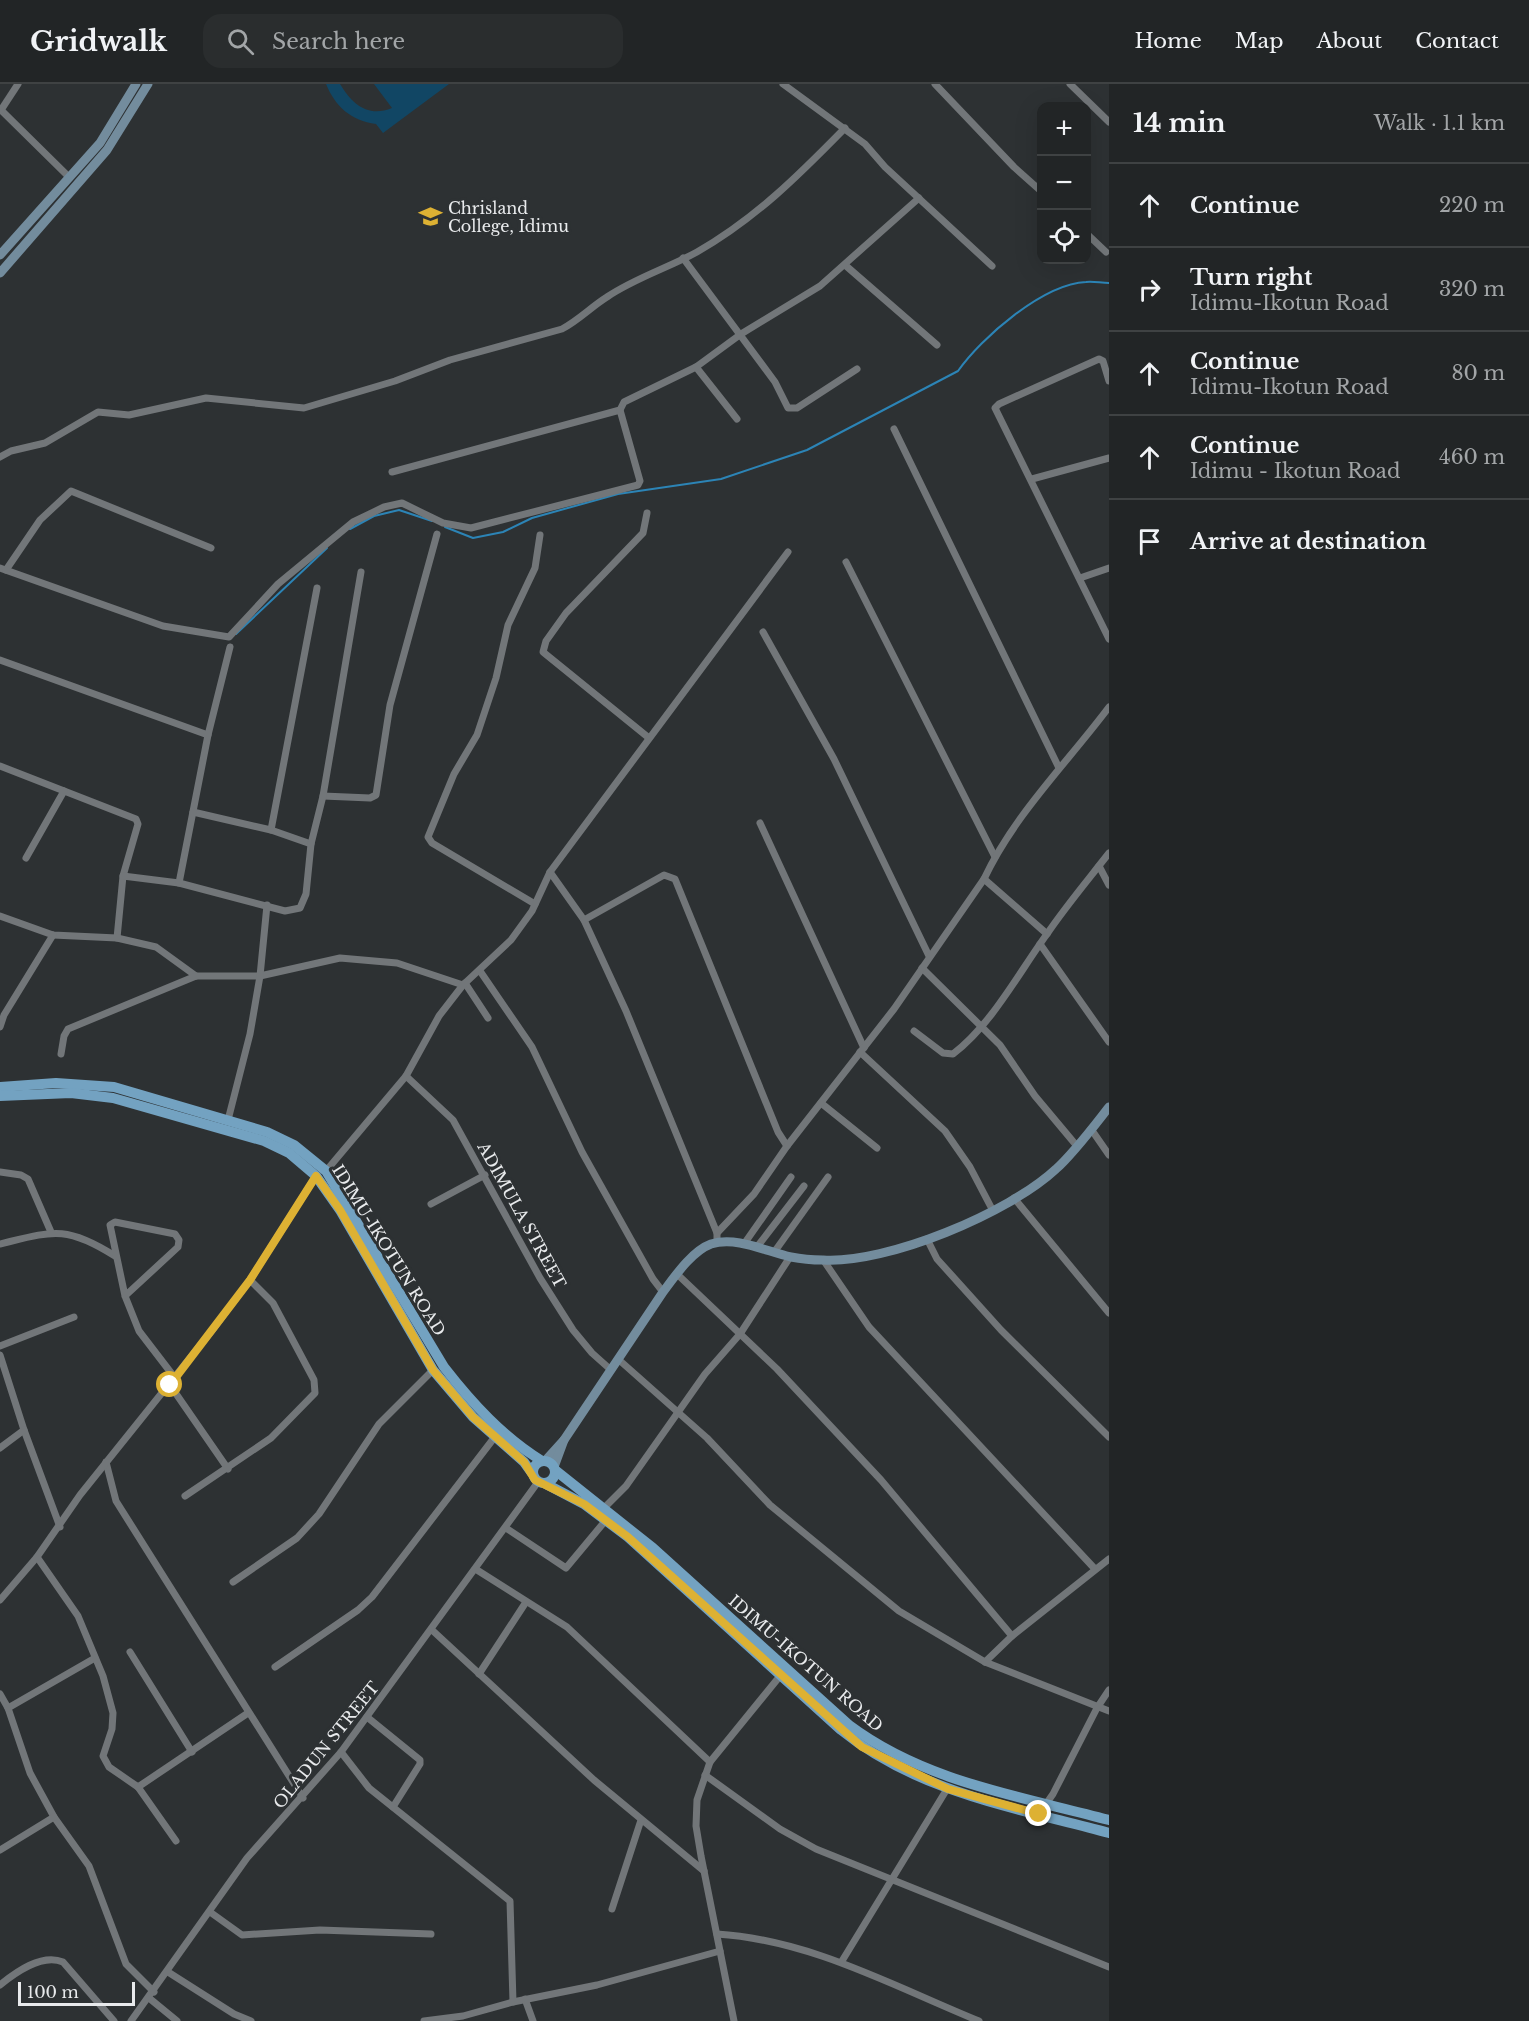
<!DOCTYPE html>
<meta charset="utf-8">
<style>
body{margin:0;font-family:"Libre Baskerville",serif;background:#2a2d2e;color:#f1f3f6}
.controls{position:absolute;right:18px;top:18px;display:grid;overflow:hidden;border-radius:12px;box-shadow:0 6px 24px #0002}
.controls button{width:54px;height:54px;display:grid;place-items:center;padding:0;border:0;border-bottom:2px solid #3f4243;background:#222526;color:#f1f3f6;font:30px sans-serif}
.scale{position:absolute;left:18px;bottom:15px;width:117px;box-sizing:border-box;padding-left:6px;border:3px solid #e8eaec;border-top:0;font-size:16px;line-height:21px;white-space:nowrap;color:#e8eaec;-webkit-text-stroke:4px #2d3133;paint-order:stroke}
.stop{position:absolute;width:18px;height:18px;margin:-14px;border:4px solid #ddb133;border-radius:50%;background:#fff}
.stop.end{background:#ddb133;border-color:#fff;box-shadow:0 2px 6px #0008}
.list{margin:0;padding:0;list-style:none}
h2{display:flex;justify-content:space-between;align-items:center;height:78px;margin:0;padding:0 24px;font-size:26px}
h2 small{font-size:20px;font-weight:400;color:#a2a5a7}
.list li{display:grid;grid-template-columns:39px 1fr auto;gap:18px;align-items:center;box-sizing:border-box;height:84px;padding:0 24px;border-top:2px solid #3f4243}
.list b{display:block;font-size:22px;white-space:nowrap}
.list p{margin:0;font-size:20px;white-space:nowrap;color:#a2a5a7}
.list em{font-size:20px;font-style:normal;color:#a2a5a7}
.icon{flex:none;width:33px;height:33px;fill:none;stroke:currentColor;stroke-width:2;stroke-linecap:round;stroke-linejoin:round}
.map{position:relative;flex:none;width:1109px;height:1937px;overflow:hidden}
header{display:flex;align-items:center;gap:36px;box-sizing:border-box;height:84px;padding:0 30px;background:#222526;border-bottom:2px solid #3f4243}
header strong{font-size:28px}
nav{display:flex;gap:33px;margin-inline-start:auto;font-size:21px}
.search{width:420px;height:54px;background:#2a2d2e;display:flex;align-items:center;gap:15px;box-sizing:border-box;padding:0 21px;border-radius:18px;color:#a2a5a7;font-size:22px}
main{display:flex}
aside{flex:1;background:#222526}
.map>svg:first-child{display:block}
</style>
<header>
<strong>Gridwalk</strong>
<div class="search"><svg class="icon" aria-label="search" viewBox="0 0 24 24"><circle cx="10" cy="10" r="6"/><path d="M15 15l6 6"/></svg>Search here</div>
<nav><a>Home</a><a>Map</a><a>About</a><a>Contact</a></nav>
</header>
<main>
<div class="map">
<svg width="1109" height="1937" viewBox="0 0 1109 1937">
<rect width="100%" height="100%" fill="#2d3133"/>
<path fill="#114664" d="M326,0H340C352,20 368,34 392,24L374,0H449L383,49L376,40C351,37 335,22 326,0Z"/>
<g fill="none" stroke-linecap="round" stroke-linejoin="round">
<g stroke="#2c84b6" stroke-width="2">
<path d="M445,443L473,454L503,448L532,434L618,410L721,395L807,366L958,287C981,254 1043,200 1086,198C1093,197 1101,199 1109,199"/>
<polyline points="350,445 374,432 399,426 432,437"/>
<polyline points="236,550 327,464"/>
</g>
<g stroke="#727679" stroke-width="7">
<polyline points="783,0 865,60 885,83 992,182"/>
<polyline points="935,0 1014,83 1042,108"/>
<polyline points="1070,0 1109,38"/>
<polyline points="0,25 69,93"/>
<polyline points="1,26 18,0"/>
<polyline points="1086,149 1106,168"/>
<polyline points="683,174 775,298 788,324 797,324 857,285"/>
<polyline points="845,181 937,261"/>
<polyline points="696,283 737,335"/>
<polyline points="1109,297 1103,277 1099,275 999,320 995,324 1109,555"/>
<polyline points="894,345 1059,684"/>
<path d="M0,373L11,367L45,359L98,328L129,331L206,314L304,324L395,297L450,276L562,245C579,236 591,223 607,213C635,194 668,184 697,168C755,135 799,91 845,44"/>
<polyline points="392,388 620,326 624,318 696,283 741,250 820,202 919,114"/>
<polyline points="1032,395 1109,374"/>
<polyline points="647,429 643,449 566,529 546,557 543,568 649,654"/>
<polyline points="846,478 995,773"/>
<polyline points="0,484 163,542 229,553 278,500 353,438 384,423 402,419 443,439 471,444 638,401 640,397 620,326"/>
<polyline points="6,486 40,436 71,407 211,464"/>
<polyline points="1080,494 1109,484"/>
<polyline points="763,548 834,675 929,872"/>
<polyline points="0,576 208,651"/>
<polyline points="0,682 136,735 138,740 123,792 117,854"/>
<polyline points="323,712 370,714 376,711 390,621 437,450"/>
<polyline points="193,728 271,746 311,760"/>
<polyline points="760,739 864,964"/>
<polyline points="271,746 317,504"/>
<polyline points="26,774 64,707"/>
<polyline points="1099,782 1109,801"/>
<polyline points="550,788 584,836 626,927 717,1149"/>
<polyline points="123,792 179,799 285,827 300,824 306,810 311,760 323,712 361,488"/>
<polyline points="984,795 1047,850"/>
<polyline points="179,799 208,651 230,563"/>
<polyline points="535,820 432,759 428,753 454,690 477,651 496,594 508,541 535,484 540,451"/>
<polyline points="0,832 53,851 117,854 156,863 196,892"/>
<polyline points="584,836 664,791 675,795 778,1048 787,1062"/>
<polyline points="1040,860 1109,958"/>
<polyline points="922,884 1000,961 1035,1012 1076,1061"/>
<polyline points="480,887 532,963 582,1068 653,1195 663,1208"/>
<polyline points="465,899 488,934"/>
<polyline points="0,943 4,931 53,851"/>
<path d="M914,947L943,969L953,970C992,940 1018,890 1047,850C1066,822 1088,796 1109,769"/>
<polyline points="860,968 945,1047 970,1083 992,1125"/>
<polyline points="61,970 64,952 68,945 196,892 260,892 340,874 397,879 463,901"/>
<polyline points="406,992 453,1036 540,1194 573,1246 592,1269 611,1286"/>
<polyline points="821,1019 877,1064"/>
<polyline points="228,1036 250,950 260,892 267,821"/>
<polyline points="1091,1045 1109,1071"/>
<polyline points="326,1087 406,992 439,932 463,901 511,856 532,827 550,788 788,468"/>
<polyline points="0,1088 21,1091 28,1095 51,1148"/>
<polyline points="1014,1114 1109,1229"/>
<polyline points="431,1120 485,1091"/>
<polyline points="927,1155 937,1175 1001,1246 1109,1353"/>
<path d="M717,1159V1149L754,1110L787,1062L894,925L984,795C1014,731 1067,679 1109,623"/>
<path d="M0,1160C53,1147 66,1141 115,1172"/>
<polyline points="744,1160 791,1093"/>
<polyline points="757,1163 804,1102"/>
<polyline points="775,1167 828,1093"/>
<polyline points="824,1177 869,1243 1095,1485"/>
<polyline points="677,1190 777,1285 881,1396 1012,1552"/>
<polyline points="125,1212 178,1163 179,1156 175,1150 115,1138 110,1141 125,1212 139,1247 175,1294"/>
<polyline points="0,1262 74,1233"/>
<polyline points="0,1271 24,1346 60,1443"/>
<polyline points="618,1275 707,1354 770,1421 899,1527 985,1578 1109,1627"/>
<polyline points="170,1301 228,1385"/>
<polyline points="0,1364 24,1346"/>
<polyline points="106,1378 116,1417 303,1714"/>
<polyline points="185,1412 271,1354 315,1309 314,1296 273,1219 250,1196"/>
<polyline points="605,1423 626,1402 705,1290 740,1250 790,1173"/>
<polyline points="506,1444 566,1484 606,1436"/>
<polyline points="37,1473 78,1532 103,1592 113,1629 112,1645 103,1672 109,1683 138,1703 248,1629"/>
<polyline points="477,1486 567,1543 710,1678"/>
<polyline points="233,1498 297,1454 319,1430 379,1340 433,1286"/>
<polyline points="0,1516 37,1473 80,1411 214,1244 250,1196 316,1092"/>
<polyline points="432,1546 594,1696 704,1787"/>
<polyline points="130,1568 192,1668"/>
<polyline points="985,1578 1012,1552 1109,1475"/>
<polyline points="275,1583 358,1526 372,1513 494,1354"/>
<polyline points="479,1590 526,1518"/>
<polyline points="0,1610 8,1624 30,1689 54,1733 89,1782 126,1880 154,1908"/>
<polyline points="8,1624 95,1574"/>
<polyline points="367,1633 420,1676 420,1680 393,1723"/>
<polyline points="341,1668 369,1704 510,1817 513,1918"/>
<polyline points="705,1691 780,1745 816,1765 1109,1883"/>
<polyline points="138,1703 176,1757"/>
<polyline points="1039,1730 1053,1710 1097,1624 1109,1606"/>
<polyline points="0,1766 54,1733"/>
<polyline points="612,1825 641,1736"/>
<polyline points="210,1828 242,1851 320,1846 431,1850"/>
<path d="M717,1850C811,1856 893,1902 979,1937"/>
<polyline points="842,1877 947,1705"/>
<polyline points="168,1888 234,1930 251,1937"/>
<path d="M0,1901C16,1888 42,1869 63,1878L114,1937"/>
<polyline points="149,1914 177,1937"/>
<polyline points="525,1915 533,1937"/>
<polyline points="131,1937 247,1774 341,1668 538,1398"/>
<polyline points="424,1937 463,1932 513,1918 597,1901 720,1867"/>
<polyline points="734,1937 701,1772 696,1742 697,1716 710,1678 780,1592"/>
</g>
<g stroke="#738c9d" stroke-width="9">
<polyline points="0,171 100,59 136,0"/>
<polyline points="0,189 107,66 148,0"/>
<path d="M545,1377L564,1356L663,1208C675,1192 692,1167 711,1160C737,1152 767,1168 791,1173C801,1175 813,1176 823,1176C887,1180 1009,1129 1056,1085C1073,1070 1094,1042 1109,1023"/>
<polyline points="554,1383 564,1356"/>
</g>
<g stroke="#73a2c1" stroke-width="10">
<path d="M0,1003L56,999L114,1003L267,1048L294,1061L326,1087L444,1283C472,1319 503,1353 542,1377"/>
<polyline points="0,1012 71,1009 113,1014 264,1057 289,1069 316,1092 340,1126 433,1286 473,1333 524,1378 532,1389"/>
<circle cx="544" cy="1388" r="11"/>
<path d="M555,1386L653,1464L849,1641C925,1698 1020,1712 1109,1736"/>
<path d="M546,1400L584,1420L628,1453L841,1646C917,1708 1017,1724 1109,1749"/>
</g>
</g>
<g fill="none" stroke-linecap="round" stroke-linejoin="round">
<polyline stroke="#ddb133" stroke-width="8" points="170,1301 250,1196 316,1092 340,1126 433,1286 473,1333 524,1378 535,1396 584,1420 628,1453 862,1663 948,1705 1039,1730"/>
</g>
<defs>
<symbol id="school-bare" viewBox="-9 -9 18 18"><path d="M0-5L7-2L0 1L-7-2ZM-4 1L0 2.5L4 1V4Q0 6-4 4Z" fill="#ddb133" stroke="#2d3133" stroke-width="2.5" paint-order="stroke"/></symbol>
</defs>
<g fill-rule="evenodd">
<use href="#school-bare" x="414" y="116" width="33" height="33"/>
</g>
<g text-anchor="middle" stroke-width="6" stroke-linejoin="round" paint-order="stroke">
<g font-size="16" fill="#e8eaec" stroke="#2d3133" text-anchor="start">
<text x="448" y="130">Chrisland<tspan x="448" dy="18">College, Idimu</tspan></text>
</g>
<g font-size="16" fill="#e8eaec" stroke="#2d3133">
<text transform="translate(522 1131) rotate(61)" y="6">ADIMULA STREET</text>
<text transform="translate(389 1166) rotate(58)" y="6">IDIMU-IKOTUN ROAD</text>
<text transform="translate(806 1579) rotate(41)" y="6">IDIMU-IKOTUN ROAD</text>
<text transform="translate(326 1661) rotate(-51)" y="6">OLADUN STREET</text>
</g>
</g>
</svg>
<div class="controls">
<button>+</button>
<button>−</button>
<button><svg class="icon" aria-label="locate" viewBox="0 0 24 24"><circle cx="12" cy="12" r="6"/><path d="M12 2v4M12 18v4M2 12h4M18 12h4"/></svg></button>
</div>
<div class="scale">100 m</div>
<div class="stop" style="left:170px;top:1301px"></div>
<div class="stop end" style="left:1039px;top:1730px"></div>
</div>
<aside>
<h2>14 min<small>Walk · 1.1 km</small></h2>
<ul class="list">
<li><svg class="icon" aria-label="ahead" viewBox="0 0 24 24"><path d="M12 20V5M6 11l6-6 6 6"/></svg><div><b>Continue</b></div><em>220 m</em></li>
<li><svg class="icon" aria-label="right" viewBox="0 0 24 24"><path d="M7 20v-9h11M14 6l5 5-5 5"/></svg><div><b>Turn right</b><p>Idimu-Ikotun Road</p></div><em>320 m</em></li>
<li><svg class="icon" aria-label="ahead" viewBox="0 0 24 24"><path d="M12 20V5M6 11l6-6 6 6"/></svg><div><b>Continue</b><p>Idimu-Ikotun Road</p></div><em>80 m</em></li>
<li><svg class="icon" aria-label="ahead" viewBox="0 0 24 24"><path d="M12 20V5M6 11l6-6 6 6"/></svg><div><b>Continue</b><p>Idimu - Ikotun Road</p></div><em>460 m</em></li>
<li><svg class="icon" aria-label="arrive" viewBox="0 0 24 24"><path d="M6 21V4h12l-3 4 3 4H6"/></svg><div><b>Arrive at destination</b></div></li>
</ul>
</aside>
</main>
